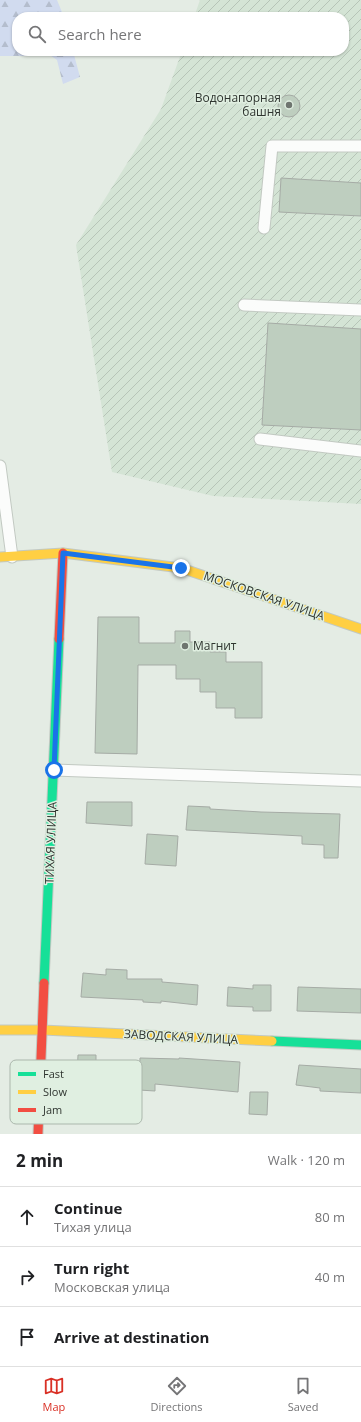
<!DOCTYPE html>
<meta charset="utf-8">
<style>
body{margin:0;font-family:"Open Sans",sans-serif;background:#f2f2f2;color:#202124}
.stop{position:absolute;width:12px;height:12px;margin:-9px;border:3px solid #1a73e8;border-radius:50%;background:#fff}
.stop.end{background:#1a73e8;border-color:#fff;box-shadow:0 1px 4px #0008}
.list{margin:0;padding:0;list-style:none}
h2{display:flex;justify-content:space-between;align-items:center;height:52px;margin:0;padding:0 16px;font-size:17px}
h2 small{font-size:13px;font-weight:400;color:#757577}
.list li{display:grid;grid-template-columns:26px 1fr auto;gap:12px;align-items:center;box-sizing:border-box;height:60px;padding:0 16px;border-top:1px solid #e0e0e0}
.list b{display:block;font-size:15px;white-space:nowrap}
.list p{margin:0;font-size:13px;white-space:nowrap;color:#757577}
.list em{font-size:13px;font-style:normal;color:#757577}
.icon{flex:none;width:22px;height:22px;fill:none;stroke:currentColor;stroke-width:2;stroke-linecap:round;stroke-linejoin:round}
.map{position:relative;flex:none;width:361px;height:1134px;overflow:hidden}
.search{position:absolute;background:#fff;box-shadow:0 1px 3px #0004;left:12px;right:12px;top:12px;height:44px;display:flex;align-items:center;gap:10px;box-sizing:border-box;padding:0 14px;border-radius:16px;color:#757577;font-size:15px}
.sheet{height:232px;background:#fff}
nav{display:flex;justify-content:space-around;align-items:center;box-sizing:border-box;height:56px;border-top:1px solid #e0e0e0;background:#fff;font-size:11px;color:#757577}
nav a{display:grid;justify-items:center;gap:2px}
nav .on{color:#d93025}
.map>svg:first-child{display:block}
</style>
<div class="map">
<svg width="361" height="1134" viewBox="0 0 361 1134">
<defs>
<pattern id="industrial-furrows" width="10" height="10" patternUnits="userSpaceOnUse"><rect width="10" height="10" fill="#d4e4d5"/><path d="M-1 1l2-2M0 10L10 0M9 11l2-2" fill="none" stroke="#b6c4b7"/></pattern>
<pattern id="forest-firs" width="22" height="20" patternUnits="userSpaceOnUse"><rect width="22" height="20" fill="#d1dbef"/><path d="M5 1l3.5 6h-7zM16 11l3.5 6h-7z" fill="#b4bdcd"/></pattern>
</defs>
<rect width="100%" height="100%" fill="#e4ece4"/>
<polygon fill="url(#industrial-furrows)" points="200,0 361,0 361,504 213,496 112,472 76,245 161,109 182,51 344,51 344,17 194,17"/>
<polygon fill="url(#forest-firs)" points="0,0 57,0 64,17 17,17 17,51 73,51 80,77 63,84 57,60 47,53 24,56 0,56"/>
<g fill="#becebf" stroke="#a5aba5">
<circle cx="289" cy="106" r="11"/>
<polygon points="281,178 361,183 361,216 279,212"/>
<polygon points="268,323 361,329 361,430 262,425"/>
<polygon points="98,617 139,617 139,643 175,643 175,631 190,631 190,642 210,642 210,652 226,652 226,662 262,662 262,718 235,718 235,708 216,708 216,692 200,692 200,679 176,679 176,665 138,665 137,754 95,753"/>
<polygon points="87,802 132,802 132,826 86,823"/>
<polygon points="188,806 210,807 210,809 261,812 340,814 338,858 324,858 324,845 302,844 302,836 186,830"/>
<polygon points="147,834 178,836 176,866 145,864"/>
<polygon points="106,969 127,970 127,979 162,979 162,982 198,985 197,1005 161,1001 161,1003 143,1002 143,1000 81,997 83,973 106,975"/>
<polygon points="253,985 271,985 271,1011 253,1011 253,1007 227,1006 228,987 253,989"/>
<polygon points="298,987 361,989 361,1013 297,1011"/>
<polygon points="78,1055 96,1055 96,1076 77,1076"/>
<polygon points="140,1058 179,1059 179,1058 240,1062 238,1092 155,1084 155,1091 139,1090"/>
<polygon points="299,1065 361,1069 361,1093 320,1091 320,1088 296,1085"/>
<polygon points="250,1092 268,1092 267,1115 249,1114"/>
</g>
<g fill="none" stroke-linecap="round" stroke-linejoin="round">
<defs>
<g id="lane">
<polyline points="264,228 272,146 361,146"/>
<polyline points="244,305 361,310"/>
<polyline points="260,439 361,451"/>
<polyline points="0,466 12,557"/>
<polyline points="54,770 361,781"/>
</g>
<g id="fast">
<polyline points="44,983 59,639"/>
<polyline points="272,1041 361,1045"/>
</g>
<g id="slow">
<polyline points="0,557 63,553 181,568 361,629"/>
<polyline points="0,1030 43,1030 272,1041"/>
</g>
<g id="jam">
<polyline points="59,639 63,553"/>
<polyline points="38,1134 44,983"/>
</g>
</defs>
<use href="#lane" stroke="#c2c9c2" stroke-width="13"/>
<use href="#fast" stroke="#c2c9c2" stroke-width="11"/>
<use href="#slow" stroke="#c2c9c2" stroke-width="11"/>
<use href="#jam" stroke="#c2c9c2" stroke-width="11"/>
<use href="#lane" stroke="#fbfcfb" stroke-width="11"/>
<use href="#fast" stroke="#16e098" stroke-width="9"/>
<use href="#slow" stroke="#ffcf43" stroke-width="9"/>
<use href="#jam" stroke="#f24e42" stroke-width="9"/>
</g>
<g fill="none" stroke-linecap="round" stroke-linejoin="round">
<polyline stroke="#1a73e8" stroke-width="5" points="54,770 63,553 181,568"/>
</g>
<g fill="#6e756f" stroke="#e0efe1" stroke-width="1.5">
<circle cx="289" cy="105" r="4"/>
<circle cx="185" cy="646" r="4"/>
</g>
<g text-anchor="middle" stroke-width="3" stroke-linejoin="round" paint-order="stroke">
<g font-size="12" fill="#2f3530" stroke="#e0efe1" text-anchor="end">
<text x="281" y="102">Водонапорная<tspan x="281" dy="14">башня</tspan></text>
<text x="193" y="650" text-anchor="start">Магнит</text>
</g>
<g font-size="12" fill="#2f3530" stroke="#e0efe1">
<text transform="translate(264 596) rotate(19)" y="4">МОСКОВСКАЯ УЛИЦА</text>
<text transform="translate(51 843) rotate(-88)" y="4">ТИХАЯ УЛИЦА</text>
<text transform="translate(181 1037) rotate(3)" y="4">ЗАВОДСКАЯ УЛИЦА</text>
</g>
</g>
<rect x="10" y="1060" width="132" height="64" rx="6" fill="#e0efe1" stroke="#abb7ac" stroke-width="1"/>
<rect x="18" y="1072" width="18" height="4" fill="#16e098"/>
<rect x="18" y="1090" width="18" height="4" fill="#ffcf43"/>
<rect x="18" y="1108" width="18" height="4" fill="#f24e42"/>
<g font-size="11" fill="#2f3530">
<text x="43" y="1078">Fast</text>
<text x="43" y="1096">Slow</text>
<text x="43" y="1114">Jam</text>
</g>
</svg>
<div class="stop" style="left:54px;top:770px"></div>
<div class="stop end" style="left:181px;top:568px"></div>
<div class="search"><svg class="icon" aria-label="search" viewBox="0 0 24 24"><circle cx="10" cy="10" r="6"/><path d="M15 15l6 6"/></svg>Search here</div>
</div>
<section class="sheet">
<h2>2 min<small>Walk · 120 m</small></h2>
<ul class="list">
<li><svg class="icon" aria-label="ahead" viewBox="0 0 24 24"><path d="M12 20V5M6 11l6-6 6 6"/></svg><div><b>Continue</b><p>Тихая улица</p></div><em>80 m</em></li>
<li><svg class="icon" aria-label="right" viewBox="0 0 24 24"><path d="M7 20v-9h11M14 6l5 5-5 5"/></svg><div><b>Turn right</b><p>Московская улица</p></div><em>40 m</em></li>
<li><svg class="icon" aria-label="arrive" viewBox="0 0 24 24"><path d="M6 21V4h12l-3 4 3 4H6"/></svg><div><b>Arrive at destination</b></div></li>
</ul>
</section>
<nav>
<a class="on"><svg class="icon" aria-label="map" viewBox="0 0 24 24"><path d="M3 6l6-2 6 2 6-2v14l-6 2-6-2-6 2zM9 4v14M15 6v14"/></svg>Map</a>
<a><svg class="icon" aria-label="directions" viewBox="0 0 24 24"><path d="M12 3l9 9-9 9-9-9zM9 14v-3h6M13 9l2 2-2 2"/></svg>Directions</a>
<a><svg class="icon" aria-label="saved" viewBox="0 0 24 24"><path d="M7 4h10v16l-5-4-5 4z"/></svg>Saved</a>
</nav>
